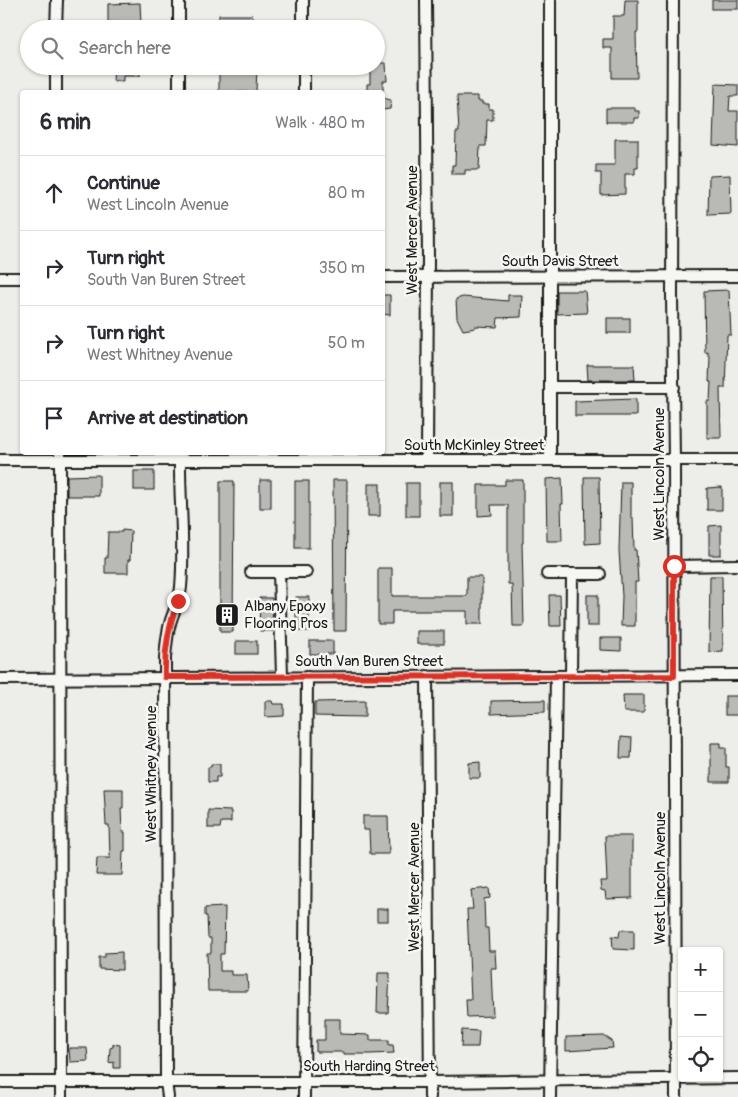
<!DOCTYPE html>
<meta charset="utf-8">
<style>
body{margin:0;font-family:Pangolin,sans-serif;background:#f2f2f3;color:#2b2b33}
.controls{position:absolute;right:15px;bottom:15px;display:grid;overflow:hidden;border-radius:5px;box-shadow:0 1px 4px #0004}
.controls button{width:45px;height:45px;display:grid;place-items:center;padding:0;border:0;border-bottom:1px solid #e1e1e2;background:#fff;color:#2b2b33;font:25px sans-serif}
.stop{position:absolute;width:15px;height:15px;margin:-11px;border:4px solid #d93025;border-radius:50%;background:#fff}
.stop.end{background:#d93025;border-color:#fff;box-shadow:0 1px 5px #0008}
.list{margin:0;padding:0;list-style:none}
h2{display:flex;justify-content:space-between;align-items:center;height:65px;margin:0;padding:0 20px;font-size:21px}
h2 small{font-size:16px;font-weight:400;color:#7c7c81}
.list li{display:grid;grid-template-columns:32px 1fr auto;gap:15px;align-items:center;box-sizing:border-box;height:75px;padding:0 20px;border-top:1px solid #e1e1e2}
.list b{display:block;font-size:19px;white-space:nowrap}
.list p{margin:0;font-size:16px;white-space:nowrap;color:#7c7c81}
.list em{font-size:16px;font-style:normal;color:#7c7c81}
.icon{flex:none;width:28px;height:28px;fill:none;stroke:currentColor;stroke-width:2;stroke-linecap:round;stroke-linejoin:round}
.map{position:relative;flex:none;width:738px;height:1097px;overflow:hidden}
.search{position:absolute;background:#fff;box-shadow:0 1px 4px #0004;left:20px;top:20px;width:365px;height:55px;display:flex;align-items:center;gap:12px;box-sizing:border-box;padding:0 18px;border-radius:28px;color:#7c7c81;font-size:19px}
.panel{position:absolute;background:#fff;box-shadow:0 1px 4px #0004;left:20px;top:90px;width:365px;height:365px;border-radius:5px}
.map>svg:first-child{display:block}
</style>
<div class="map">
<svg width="738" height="1097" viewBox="0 0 738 1097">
<rect width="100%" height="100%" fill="#edede9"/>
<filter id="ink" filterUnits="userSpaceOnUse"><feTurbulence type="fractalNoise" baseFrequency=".02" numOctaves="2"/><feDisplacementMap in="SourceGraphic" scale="10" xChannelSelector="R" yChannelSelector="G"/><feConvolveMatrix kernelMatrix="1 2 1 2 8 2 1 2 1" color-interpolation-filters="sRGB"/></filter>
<g filter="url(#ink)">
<g fill="#b9b9b6" stroke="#1c1c1c">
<polygon points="625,0 638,0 638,32 636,32 637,78 612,78 612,48 603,48 603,39 613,39 613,16 624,16"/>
<rect x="712" y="0" width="26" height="9"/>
<polygon points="140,3 141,24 108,22 108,4"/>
<polygon points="219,15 252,15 253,29 219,29"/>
<polygon points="376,63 386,63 387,81 383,81 383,92 367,92 367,84 370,84 370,66 376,66"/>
<polygon points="114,66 140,66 140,76 123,76 123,82 113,81"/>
<polygon points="219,66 257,66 256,92 219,92"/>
<polygon points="715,84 738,85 738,96 730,96 729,111 738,111 738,147 713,145"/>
<polygon points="457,96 478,96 478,101 482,101 482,104 489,104 489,109 493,109 493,120 487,120 486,146 480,146 479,170 465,170 465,174 452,174 452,165 455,165 456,132 459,132"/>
<polygon points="382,98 391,100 390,109 382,110"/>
<polygon points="606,108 635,108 635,111 639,111 639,118 634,118 634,122 606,122"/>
<polygon points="615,139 638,139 638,168 635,168 635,174 625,174 625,194 601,195 601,173 596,173 596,165 615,165"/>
<polygon points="730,175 731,214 708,215 709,176"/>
<polygon points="729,290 731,335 727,335 725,388 720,388 721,438 707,438 707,401 710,401 711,382 709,382 710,356 708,356 708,352 705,353 704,291"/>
<polygon points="557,291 585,291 587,313 557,314"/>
<polygon points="382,295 390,295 390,315 382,314"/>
<polygon points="508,295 522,295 521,317 498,318 497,327 475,326 475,328 463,330 457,318 456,299 463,297 508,301"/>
<rect x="607" y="318" width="23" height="15"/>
<polygon points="587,365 634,365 635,380 588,380"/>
<polygon points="636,399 636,416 575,416 575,401"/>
<rect x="134" y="471" width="20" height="19"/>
<polygon points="99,475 99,496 67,496 67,476"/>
<polygon points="584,477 599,477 600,543 585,544"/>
<polygon points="562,478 563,504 561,504 562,541 547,541 546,479"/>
<rect x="260" y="480" width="11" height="28"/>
<polygon points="333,480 347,480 346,631 334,631"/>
<polygon points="505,480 523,480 523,543 522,543 524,626 513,626 512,584 508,584 508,505 491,505 492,515 478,516 478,485 505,485"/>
<polygon points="220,481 234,481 233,632 220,632"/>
<rect x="295" y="481" width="14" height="67"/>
<rect x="440" y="482" width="13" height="34"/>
<polygon points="621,482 631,482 631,518 633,517 634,550 636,550 638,582 635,582 635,626 621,626 622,596 619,551"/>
<rect x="406" y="483" width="13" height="33"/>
<rect x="368" y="484" width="12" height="32"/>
<polygon points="722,487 722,510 707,510 707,488"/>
<polygon points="721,525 721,555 709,555 709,526"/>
<polygon points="122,530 131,531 130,560 128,560 128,573 105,573 105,558 107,558 108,532 122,532"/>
<polygon points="378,568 392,568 392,596 467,596 467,577 482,577 482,624 467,624 467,611 392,611 392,624 378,624"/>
<polygon points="710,576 722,576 723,651 709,652"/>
<polygon points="549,595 560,595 561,626 550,626"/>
<rect x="587" y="595" width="11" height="31"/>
<rect x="296" y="597" width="13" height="34"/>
<polygon points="259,598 272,598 273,631 260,631"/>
<rect x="417" y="631" width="27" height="13"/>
<polygon points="600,638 621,638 621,651 600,650"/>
<rect x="236" y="641" width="21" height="13"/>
<rect x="310" y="641" width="23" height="13"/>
<polygon points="623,695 644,695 644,712 624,712"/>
<rect x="725" y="696" width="13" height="19"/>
<polygon points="545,700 545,712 491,714 491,701"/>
<polygon points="265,701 272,701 273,704 284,704 284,716 265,717"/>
<polygon points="365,701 365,717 315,716 315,702"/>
<polygon points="621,737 632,738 631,758 620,758"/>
<polygon points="711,743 721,743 721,748 726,748 726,767 729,767 729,782 711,782"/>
<polygon points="480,762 480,778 469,778 469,763"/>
<polygon points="211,764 220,764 220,777 216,777 216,782 208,782 208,767 211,767"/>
<polygon points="104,789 123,789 123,808 121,808 122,832 125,832 125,851 123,851 122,875 96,875 97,858 110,858 109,825 106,825"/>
<polygon points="208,810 231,811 231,822 221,822 220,828 208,828"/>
<polygon points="363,816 388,816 389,854 370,854 369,830 363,830"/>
<polygon points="605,836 632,836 632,898 606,899 605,891 601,890 600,881 607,881"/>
<polygon points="489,888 490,898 484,899 485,928 488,928 489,951 495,951 496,968 491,968 493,1016 467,1017 466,1000 471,1000 467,909 473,909 471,890"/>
<polygon points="225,907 224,954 220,954 220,971 231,971 231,975 247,975 248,991 208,991 207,953 211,953 211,938 208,938 207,916 205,916 205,908"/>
<rect x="377" y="909" width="11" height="12"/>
<polygon points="620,930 634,930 634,950 613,949 612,936 619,937"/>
<polygon points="122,952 122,970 99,969 99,957 105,957 105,953"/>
<polygon points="378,973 390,973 388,1013 377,1013"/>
<polygon points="325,1019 340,1019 340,1034 370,1035 370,1040 389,1040 389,1045 393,1045 394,1053 370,1054 344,1054 344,1052 316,1052 316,1040 325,1040"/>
<polygon points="462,1030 479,1031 478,1047 461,1047"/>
<polygon points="604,1036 612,1041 613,1048 566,1051 566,1037"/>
<polygon points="113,1044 120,1045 120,1068 114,1068 114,1062 109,1063 110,1048 113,1047"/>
<polygon points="69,1048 87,1048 88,1061 70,1062"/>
</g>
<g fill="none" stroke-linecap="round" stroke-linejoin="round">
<defs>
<g id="minor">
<polyline points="179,0 179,29"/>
<polyline points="303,0 303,29"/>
<polyline points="426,0 428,258 427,460"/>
<polyline points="673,0 672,296 674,460 676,1097"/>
<polyline points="56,29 57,0"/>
<polyline points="304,66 304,92"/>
<polyline points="56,92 56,66"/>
<polyline points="179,92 179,66"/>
<polyline points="382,277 738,276"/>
<polyline points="0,278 22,278"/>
<polyline points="551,387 674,387"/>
<polyline points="60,452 61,1097"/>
<polyline points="0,460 738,460"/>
<polyline points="550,460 550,0"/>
<polyline points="674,566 738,565"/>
<polyline points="251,572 279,572 282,676"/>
<polyline points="279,572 306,572"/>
<polyline points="547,574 572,574 571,676"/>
<polyline points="572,574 600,574"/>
<polyline points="427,676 430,1097"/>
<polyline points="0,679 738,675"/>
<polyline points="0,1082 431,1082 738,1078"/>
<path d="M168,1097L166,1082L165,658C166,645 167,632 171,620C175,608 180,599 181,587C185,542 179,497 180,452"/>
<polyline points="304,1097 307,677"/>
<polyline points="550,1097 556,676"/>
</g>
</defs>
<use href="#minor" stroke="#1c1c1c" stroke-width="14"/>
<use href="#minor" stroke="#f6f6f2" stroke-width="10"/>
</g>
</g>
<g fill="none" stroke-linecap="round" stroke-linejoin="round" filter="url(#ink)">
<path stroke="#d93025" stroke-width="6" d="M178,601C168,627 164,650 165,677L674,676V566"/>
</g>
<defs>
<symbol id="building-square" viewBox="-11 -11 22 22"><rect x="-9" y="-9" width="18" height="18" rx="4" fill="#1c1c1c" stroke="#f6f6f2"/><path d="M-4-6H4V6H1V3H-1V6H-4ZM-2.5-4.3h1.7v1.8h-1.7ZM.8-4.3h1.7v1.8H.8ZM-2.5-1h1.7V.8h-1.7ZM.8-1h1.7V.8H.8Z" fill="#fff"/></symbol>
</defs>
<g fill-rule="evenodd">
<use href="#building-square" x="213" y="601" width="28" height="28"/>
</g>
<g text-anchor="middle" stroke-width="5" stroke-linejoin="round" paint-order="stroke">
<g font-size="15" fill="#1c1c1c" stroke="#f6f6f2">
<text transform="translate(412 230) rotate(-90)" y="5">West Mercer Avenue</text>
<text x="560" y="266">South Davis Street</text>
<text x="474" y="450">South McKinley Street</text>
<text transform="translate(659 474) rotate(-90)" y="5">West Lincoln Avenue</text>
<text x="369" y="666">South Van Buren Street</text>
<text transform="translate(151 774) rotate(-90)" y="5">West Whitney Avenue</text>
<text transform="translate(660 878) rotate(-90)" y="5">West Lincoln Avenue</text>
<text transform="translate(414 887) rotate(-90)" y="5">West Mercer Avenue</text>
<text x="369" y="1071">South Harding Street</text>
</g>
<g font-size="15" fill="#1c1c1c" stroke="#f6f6f2" text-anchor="start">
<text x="244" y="611">Albany Epoxy<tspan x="244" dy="17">Flooring Pros</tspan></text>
</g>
</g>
</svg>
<div class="controls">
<button>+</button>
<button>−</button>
<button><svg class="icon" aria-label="locate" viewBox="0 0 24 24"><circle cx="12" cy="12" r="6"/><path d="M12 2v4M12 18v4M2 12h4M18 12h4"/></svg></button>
</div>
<div class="stop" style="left:674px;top:566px"></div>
<div class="stop end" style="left:178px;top:601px"></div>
<div class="search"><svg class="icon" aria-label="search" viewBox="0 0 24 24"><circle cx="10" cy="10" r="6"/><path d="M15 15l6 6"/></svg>Search here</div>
<section class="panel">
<h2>6 min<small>Walk · 480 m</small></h2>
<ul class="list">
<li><svg class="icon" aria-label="ahead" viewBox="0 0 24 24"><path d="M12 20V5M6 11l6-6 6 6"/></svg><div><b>Continue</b><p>West Lincoln Avenue</p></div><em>80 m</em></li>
<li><svg class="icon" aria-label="right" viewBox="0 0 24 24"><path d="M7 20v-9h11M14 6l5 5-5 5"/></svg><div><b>Turn right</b><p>South Van Buren Street</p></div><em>350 m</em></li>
<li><svg class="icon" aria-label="right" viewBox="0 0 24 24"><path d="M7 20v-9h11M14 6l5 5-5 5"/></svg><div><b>Turn right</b><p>West Whitney Avenue</p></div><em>50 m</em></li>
<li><svg class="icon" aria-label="arrive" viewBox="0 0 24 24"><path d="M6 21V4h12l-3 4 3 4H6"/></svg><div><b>Arrive at destination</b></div></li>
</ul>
</section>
</div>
